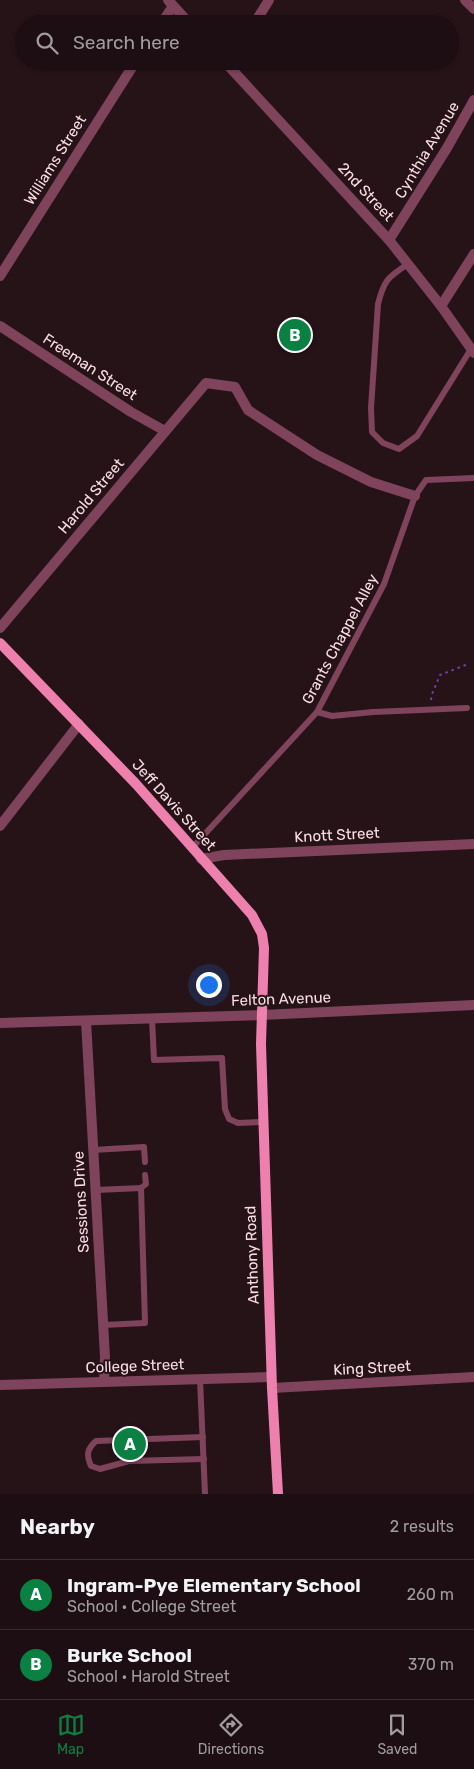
<!DOCTYPE html>
<meta charset="utf-8">
<style>
body{margin:0;font-family:Rubik,sans-serif;background:#291c20;color:#f1f3f6}
.you{position:absolute;left:208px;top:984px;width:18px;height:18px;margin:-12px;border:4px solid #fff;border-radius:50%;background:#1a73e8;box-shadow:0 0 0 8px #1a73e833}
.badge{display:grid;place-items:center;width:32px;height:32px;border-radius:50%;background:#0b8043;color:#fff;font-size:16px;font-weight:700}
.pin{position:absolute;translate:-50% -50%;border:2px solid #fff;box-shadow:0 1px 5px #0006}
.list{margin:0;padding:0;list-style:none}
h2{display:flex;justify-content:space-between;align-items:center;height:65px;margin:0;padding:0 20px;font-size:21px}
h2 small{font-size:16px;font-weight:400;color:#a09c9f}
.list li{display:grid;grid-template-columns:32px 1fr auto;gap:15px;align-items:center;box-sizing:border-box;height:70px;padding:0 20px;border-top:1px solid #3a2e32}
.list b{display:block;font-size:19px;white-space:nowrap}
.list p{margin:0;font-size:16px;white-space:nowrap;color:#a09c9f}
.list em{font-size:16px;font-style:normal;color:#a09c9f}
.icon{flex:none;width:28px;height:28px;fill:none;stroke:currentColor;stroke-width:2;stroke-linecap:round;stroke-linejoin:round}
.map{position:relative;flex:none;width:474px;height:1494px;overflow:hidden}
.search{position:absolute;background:#1c0e12;box-shadow:0 1px 4px #0004;left:15px;right:15px;top:15px;height:55px;display:flex;align-items:center;gap:12px;box-sizing:border-box;padding:0 18px;border-radius:28px;color:#a09c9f;font-size:19px}
.sheet{height:205px;background:#1c0e12}
nav{display:flex;justify-content:space-around;align-items:center;box-sizing:border-box;height:70px;border-top:1px solid #3a2e32;background:#1c0e12;font-size:14px;color:#a09c9f}
nav a{display:grid;justify-items:center;gap:2px}
nav .on{color:#0b8043}
.map>svg:first-child{display:block}
</style>
<div class="map">
<svg width="474" height="1494" viewBox="0 0 474 1494">
<rect width="100%" height="100%" fill="#261318"/>
<g fill="none" stroke-linecap="round" stroke-linejoin="round">
<polyline stroke="#7740ab" stroke-width="2" stroke-dasharray="2.5 4" stroke-linecap="butt" points="431,700 432,694 440,675 468,664"/>
<g stroke="#7f445c" stroke-width="6">
<path d="M408,264C388,277 384,280 378,304L371,408L372,432L383,443L399,449L417,436L471,349"/>
<polyline points="317,712 332,716 373,712 467,708"/>
<polyline points="192,848 317,712 384,584 415,496 426,480 474,478"/>
<polyline points="152,1019 154,1060 222,1058 225,1109 229,1119 238,1123 263,1122"/>
<polyline points="93,1150 144,1147 145,1162"/>
<polyline points="96,1190 141,1188 146,1184 145,1175"/>
<polyline points="103,1325 145,1323 141,1188"/>
<polyline points="200,1379 205,1494"/>
<path d="M203,1437L96,1441C87,1449 86,1455 91,1466L100,1469L129,1461L204,1459"/>
</g>
<g stroke="#7f445c" stroke-width="10">
<polyline points="168,0 190,24"/>
<polyline points="465,0 474,9"/>
<polyline points="161,24 173,6"/>
<polyline points="254,24 269,0"/>
<polyline points="224,61 389,240 441,306 474,353"/>
<polyline points="389,240 447,148 474,100"/>
<polyline points="0,276 136,61"/>
<polyline points="441,306 474,254"/>
<polyline points="0,326 131,412 165,431"/>
<polyline points="0,628 206,383 235,387 248,410 317,455 371,482 415,496"/>
<polyline points="0,826 79,724"/>
<polyline points="201,859 224,855 474,844"/>
<polyline points="86,1021 105,1357 104,1381"/>
<polyline points="0,1023 262,1015 474,1005"/>
<polyline points="0,1385 271,1377"/>
<polyline points="272,1388 474,1377"/>
</g>
<polyline stroke="#ee80ad" stroke-width="10" points="0,643 136,784 252,915 262,934 264,948 261,1044 272,1388 278,1494"/>
</g>
<g text-anchor="middle" stroke-width="4" stroke-linejoin="round" paint-order="stroke">
<g font-size="15" fill="#fadde6" stroke="#261318">
<text transform="translate(427 150) rotate(-59)" y="5">Cynthia Avenue</text>
<text transform="translate(55 160) rotate(-58)" y="5">Williams Street</text>
<text transform="translate(366 192) rotate(47)" y="5">2nd Street</text>
<text transform="translate(90 367) rotate(33)" y="5">Freeman Street</text>
<text transform="translate(91 496) rotate(-50)" y="5">Harold Street</text>
<text transform="translate(340 639) rotate(-62)" y="5">Grants Chappel Alley</text>
<text transform="translate(174 805) rotate(48)" y="5">Jeff Davis Street</text>
<text transform="translate(337 835) rotate(-3)" y="5">Knott Street</text>
<text transform="translate(281 999) rotate(-2)" y="5">Felton Avenue</text>
<text transform="translate(81 1202) rotate(-93)" y="5">Sessions Drive</text>
<text transform="translate(252 1255) rotate(-92)" y="5">Anthony Road</text>
<text transform="translate(135 1366) rotate(-2)" y="5">College Street</text>
<text transform="translate(372 1368) rotate(-3)" y="5">King Street</text>
</g>
</g>
</svg>
<div class="you"></div>
<div class="pin badge" style="left:130px;top:1444px">A</div>
<div class="pin badge" style="left:295px;top:335px">B</div>
<div class="search"><svg class="icon" aria-label="search" viewBox="0 0 24 24"><circle cx="10" cy="10" r="6"/><path d="M15 15l6 6"/></svg>Search here</div>
</div>
<section class="sheet">
<h2>Nearby<small>2 results</small></h2>
<ul class="list">
<li><span class="badge">A</span><div><b>Ingram-Pye Elementary School</b><p>School · College Street</p></div><em>260 m</em></li>
<li><span class="badge">B</span><div><b>Burke School</b><p>School · Harold Street</p></div><em>370 m</em></li>
</ul>
</section>
<nav>
<a class="on"><svg class="icon" aria-label="map" viewBox="0 0 24 24"><path d="M3 6l6-2 6 2 6-2v14l-6 2-6-2-6 2zM9 4v14M15 6v14"/></svg>Map</a>
<a><svg class="icon" aria-label="directions" viewBox="0 0 24 24"><path d="M12 3l9 9-9 9-9-9zM9 14v-3h6M13 9l2 2-2 2"/></svg>Directions</a>
<a><svg class="icon" aria-label="saved" viewBox="0 0 24 24"><path d="M7 4h10v16l-5-4-5 4z"/></svg>Saved</a>
</nav>
